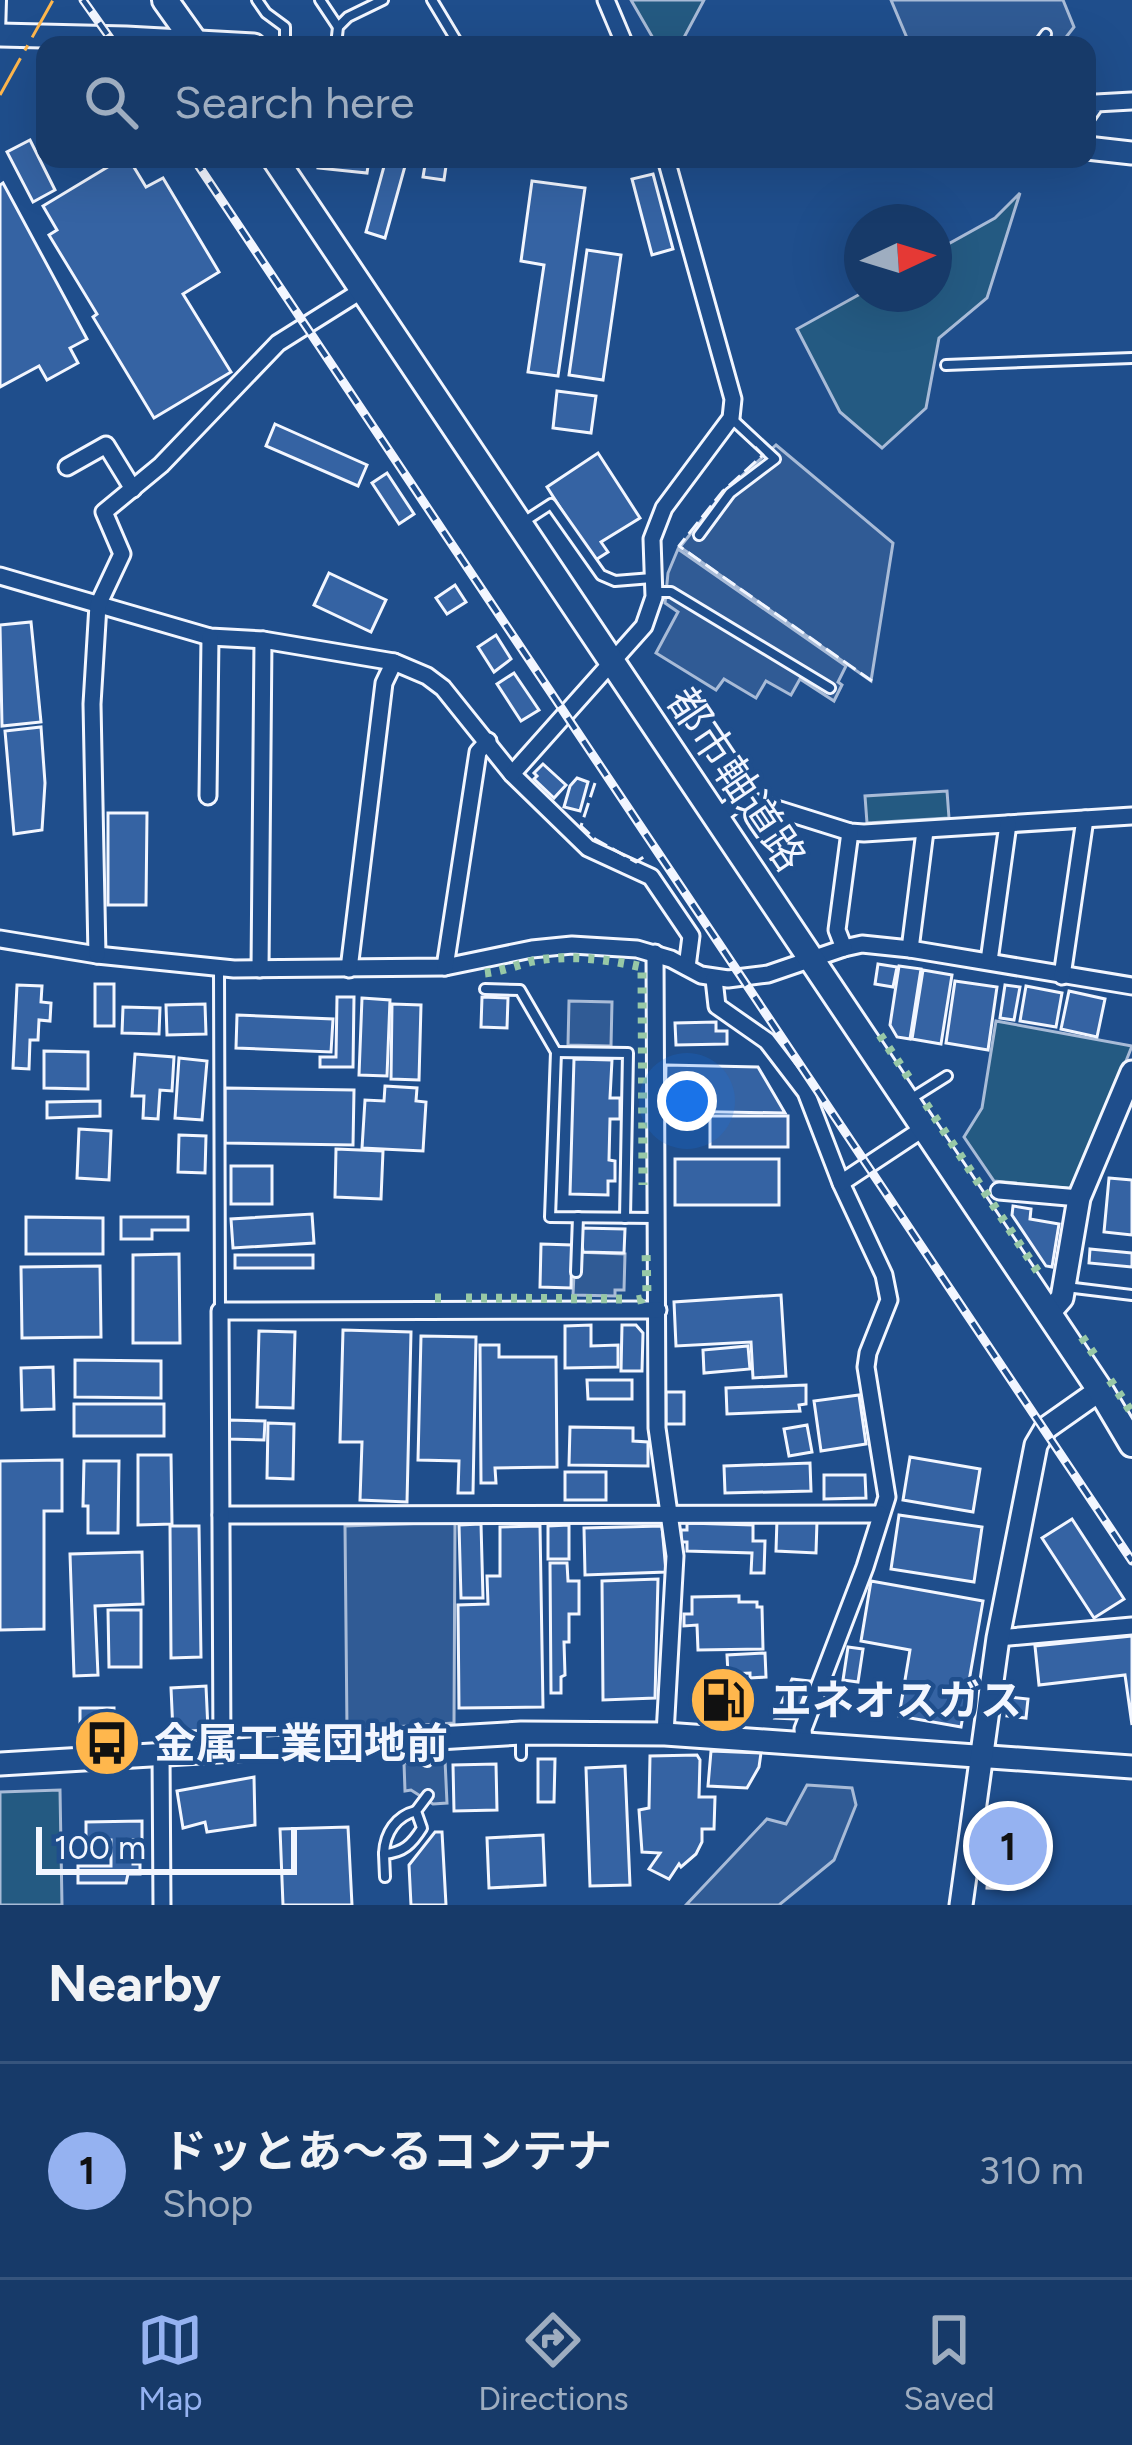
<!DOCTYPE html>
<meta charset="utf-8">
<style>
body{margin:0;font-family:Figtree,"Noto Sans JP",sans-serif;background:#244571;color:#f1f3f6}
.compass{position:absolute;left:844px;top:204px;width:108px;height:108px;border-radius:50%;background:#173a69;box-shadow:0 12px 48px #0002;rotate:86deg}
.scale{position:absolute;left:36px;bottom:30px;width:261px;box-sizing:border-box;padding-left:12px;border:6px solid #f2f6ff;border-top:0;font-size:33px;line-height:42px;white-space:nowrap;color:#f2f6ff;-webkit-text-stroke:9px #1f4e8c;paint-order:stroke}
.you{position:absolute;left:687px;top:1101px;width:42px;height:42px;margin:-30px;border:9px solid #fff;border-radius:50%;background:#1a73e8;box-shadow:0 0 0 18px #1a73e833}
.badge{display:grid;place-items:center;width:78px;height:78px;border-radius:50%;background:#95b2f1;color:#111;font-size:39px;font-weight:700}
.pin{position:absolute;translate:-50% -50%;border:6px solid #fff;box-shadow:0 3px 12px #0006}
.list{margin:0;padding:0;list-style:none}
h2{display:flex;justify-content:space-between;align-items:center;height:156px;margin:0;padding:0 48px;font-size:51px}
h2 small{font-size:39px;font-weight:400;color:#9eadc0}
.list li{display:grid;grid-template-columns:78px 1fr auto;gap:36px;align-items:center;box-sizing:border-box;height:216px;padding:0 48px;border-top:3px solid #36547d}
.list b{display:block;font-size:45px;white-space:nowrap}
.list p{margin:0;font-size:39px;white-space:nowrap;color:#9eadc0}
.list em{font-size:39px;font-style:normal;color:#9eadc0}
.icon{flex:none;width:66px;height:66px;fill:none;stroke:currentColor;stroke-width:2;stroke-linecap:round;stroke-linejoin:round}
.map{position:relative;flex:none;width:1132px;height:1905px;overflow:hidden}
.search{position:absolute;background:#173a69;box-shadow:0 12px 48px #0002;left:36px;right:36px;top:36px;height:132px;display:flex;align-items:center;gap:30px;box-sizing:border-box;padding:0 42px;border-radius:24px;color:#9eadc0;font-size:45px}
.sheet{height:372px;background:#173a69}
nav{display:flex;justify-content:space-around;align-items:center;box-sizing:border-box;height:168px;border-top:3px solid #36547d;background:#173a69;font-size:33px;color:#9eadc0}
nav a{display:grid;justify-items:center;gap:6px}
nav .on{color:#95b2f1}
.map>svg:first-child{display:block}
</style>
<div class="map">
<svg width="1132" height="1905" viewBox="0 0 1132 1905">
<rect width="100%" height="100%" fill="#1f4e8c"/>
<g fill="#245a82" stroke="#a8bbd7" stroke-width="3">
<polygon points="631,0 704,0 680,45 657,45"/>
<polygon points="1020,193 987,298 939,338 926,408 882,448 840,412 797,329 862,293 934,294 934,252 995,218"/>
<polygon points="947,791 949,818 867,823 865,796"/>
<polygon points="996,1021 1132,1046 1075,1189 994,1181 964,1137 982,1108"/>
<polygon points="60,1790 62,1905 0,1905 0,1792"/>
</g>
<g fill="#305b95" stroke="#a8bbd7" stroke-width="3">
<polygon points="891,0 1063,0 1074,27 1060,45 910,45"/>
<polygon points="776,445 893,543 871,681 680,547 724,492"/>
<polygon points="678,549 846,666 838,682 842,685 834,701 800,679 791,695 766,681 756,698 724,679 716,690 656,653 678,612 665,603 668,573"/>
<polygon points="569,1001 612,1002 611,1046 568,1045"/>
<polygon points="575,1252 625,1254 624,1290 615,1290 615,1296 573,1295"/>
<polygon points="455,1522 454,1723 347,1730 345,1526"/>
<polygon points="445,1760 447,1803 433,1804 411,1790 405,1791 404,1763"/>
<polygon points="807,1785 852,1788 856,1805 834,1860 779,1905 686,1905 767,1819 786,1824"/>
</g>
<g fill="#3563a3" stroke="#f2f6ff" stroke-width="3">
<polygon points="30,140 55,190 33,202 7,152"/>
<polygon points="121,159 129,159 146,187 163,178 219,272 183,294 231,372 154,418 93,317 97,314 49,235 57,230 43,206"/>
<polygon points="319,159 369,159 367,173 318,168"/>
<polygon points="386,159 407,159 385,238 366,232"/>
<polygon points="426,159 447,159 444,180 423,177"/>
<polygon points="653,174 673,249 652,255 632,179"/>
<polygon points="532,181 585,188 558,376 528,372 544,265 521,261"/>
<polygon points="3,183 87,339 70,348 78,363 47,380 39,366 0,387 0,185"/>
<polygon points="587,250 621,255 603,380 569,375"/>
<polygon points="557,391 596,396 591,433 553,428"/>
<polygon points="275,424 367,465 358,486 266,446"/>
<polygon points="598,453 640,518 601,542 608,552 594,561 547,487"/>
<polygon points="387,473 414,514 399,524 372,483"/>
<polygon points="329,573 386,600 371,632 314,605"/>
<polygon points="455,585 466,602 447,614 436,598"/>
<polygon points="31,622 41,722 2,726 0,625"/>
<polygon points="496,635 511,659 494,672 478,647"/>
<polygon points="514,673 539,710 521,721 497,684"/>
<polygon points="41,727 45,783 42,830 14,834 5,731"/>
<polygon points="543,764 566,785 554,798 534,779 537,776 534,773"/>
<polygon points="577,778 588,782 580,811 564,807 570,786"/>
<polygon points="108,813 147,813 146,905 108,905"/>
<polygon points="878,964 897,967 893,987 875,984"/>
<polygon points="899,966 921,969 910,1039 897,1037 890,1025"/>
<polygon points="923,970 952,975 941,1044 912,1039"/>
<polygon points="955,981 997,987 988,1050 946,1043"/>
<rect x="95" y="984" width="19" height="42"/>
<polygon points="17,985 42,986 41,1002 51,1003 50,1021 39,1020 38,1040 30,1040 29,1069 13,1068"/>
<polygon points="1005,985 1020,987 1014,1020 1000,1018"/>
<polygon points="1026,986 1062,993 1056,1027 1020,1021"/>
<polygon points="1069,991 1105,999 1097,1037 1061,1029"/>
<polygon points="337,997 354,997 353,1067 320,1067 320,1057 336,1057"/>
<polygon points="482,997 508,998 507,1028 481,1027"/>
<polygon points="362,998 390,1000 387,1076 359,1075"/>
<polygon points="205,1004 206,1034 167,1035 166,1005"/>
<polygon points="392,1004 421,1005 419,1080 391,1079"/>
<polygon points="123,1007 160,1008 159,1034 122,1033"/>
<polygon points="237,1015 333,1019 331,1052 236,1048"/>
<polygon points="716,1022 716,1031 727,1031 727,1044 676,1045 675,1023"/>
<polygon points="44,1051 88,1052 88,1089 44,1088"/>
<polygon points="135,1054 174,1057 172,1091 160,1090 158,1119 143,1118 144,1096 132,1096"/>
<polygon points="179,1058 207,1061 202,1120 175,1118"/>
<polygon points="574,1059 612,1060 610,1098 620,1098 620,1119 610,1119 609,1160 615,1161 615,1181 608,1181 608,1195 570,1194"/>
<polygon points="666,1065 758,1067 785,1113 665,1111"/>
<polygon points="385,1086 417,1088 416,1101 426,1102 423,1151 362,1148 365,1100 384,1101"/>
<polygon points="225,1088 354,1090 353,1145 225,1143"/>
<polygon points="100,1101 100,1116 47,1118 47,1102"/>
<rect x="710" y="1116" width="78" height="31"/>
<polygon points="79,1129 111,1131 109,1180 77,1178"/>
<polygon points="179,1135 206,1136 205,1173 178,1172"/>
<polygon points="336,1149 383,1151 381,1199 335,1197"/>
<rect x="675" y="1159" width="104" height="46"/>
<rect x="231" y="1166" width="41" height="38"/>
<polygon points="1109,1178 1132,1180 1132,1235 1104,1232"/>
<polygon points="1013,1206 1031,1209 1030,1219 1059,1224 1052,1267 1046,1266 1012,1215"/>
<polygon points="312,1214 314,1243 233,1248 231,1219"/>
<polygon points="26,1217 103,1218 103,1254 26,1254"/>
<polygon points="121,1217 188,1217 188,1230 152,1230 152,1239 121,1239"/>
<polygon points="580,1228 625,1229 624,1253 583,1252"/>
<polygon points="541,1244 572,1245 571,1288 540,1287"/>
<polygon points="1090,1249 1132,1253 1132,1267 1089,1263"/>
<polygon points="179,1254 180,1343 133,1343 133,1255"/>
<rect x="235" y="1255" width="78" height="13"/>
<polygon points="100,1266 101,1337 22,1338 21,1267"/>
<polygon points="781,1295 786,1376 753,1378 751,1342 676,1346 674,1302"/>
<polygon points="591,1325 591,1346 618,1345 618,1367 565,1368 565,1326"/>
<polygon points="622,1325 636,1325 643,1333 642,1371 621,1371"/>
<polygon points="343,1330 411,1332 407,1502 360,1500 362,1442 340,1442"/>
<polygon points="259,1331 295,1332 293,1408 257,1407"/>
<polygon points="421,1336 476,1337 473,1493 458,1493 459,1461 418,1460"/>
<polygon points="480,1345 499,1345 499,1357 556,1357 557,1467 495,1468 496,1483 481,1483"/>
<polygon points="748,1346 750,1369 704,1373 703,1350"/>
<polygon points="75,1360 161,1361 161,1398 75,1397"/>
<polygon points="53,1367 54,1409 22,1410 21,1368"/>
<polygon points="587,1380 632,1380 632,1399 588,1399"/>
<polygon points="806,1385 806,1404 799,1405 800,1411 727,1414 726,1388"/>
<rect x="666" y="1392" width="18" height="32"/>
<polygon points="859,1395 866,1444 821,1451 814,1401"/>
<rect x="74" y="1404" width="90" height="32"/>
<polygon points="228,1420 265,1421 264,1440 228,1439"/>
<polygon points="268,1423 294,1424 293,1479 267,1478"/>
<polygon points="807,1425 812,1452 789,1456 784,1429"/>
<polygon points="570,1427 633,1428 633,1441 648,1442 648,1466 569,1465"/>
<polygon points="138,1455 171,1455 172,1524 138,1525"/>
<polygon points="910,1457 980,1469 973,1512 903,1500"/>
<polygon points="62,1460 62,1511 44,1511 44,1629 0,1630 0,1461"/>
<polygon points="84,1461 119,1461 118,1533 88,1533 88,1506 83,1506"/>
<polygon points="810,1463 811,1491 725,1493 724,1466"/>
<rect x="565" y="1472" width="41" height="28"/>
<polygon points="824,1475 865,1475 866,1498 824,1499"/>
<polygon points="899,1515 982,1527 974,1582 891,1569"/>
<polygon points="777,1519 817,1521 816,1553 776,1551"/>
<polygon points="1072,1519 1124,1599 1094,1618 1042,1538"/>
<polygon points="687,1523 753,1525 753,1541 765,1541 764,1573 751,1573 752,1553 687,1551 687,1542 681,1542 681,1530 687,1530"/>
<polygon points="481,1524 483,1598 461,1598 459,1525"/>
<polygon points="569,1525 569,1559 548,1559 548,1526"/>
<polygon points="170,1526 199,1526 201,1657 171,1658"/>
<polygon points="540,1526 543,1707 459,1708 458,1605 488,1604 487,1576 500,1576 500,1527"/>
<polygon points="662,1526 666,1572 585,1575 584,1528"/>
<polygon points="142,1552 143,1604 95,1606 98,1675 74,1676 70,1554"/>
<polygon points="550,1563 567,1563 568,1581 579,1581 579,1614 569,1614 569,1642 564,1642 565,1675 561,1677 561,1693 551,1693"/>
<polygon points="658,1579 655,1698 603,1700 602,1581"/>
<polygon points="871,1581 983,1601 961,1727 899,1716 910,1650 861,1641"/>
<polygon points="739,1596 739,1602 757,1602 757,1607 762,1607 763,1649 698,1650 697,1625 684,1626 684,1614 692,1614 692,1597"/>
<polygon points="108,1610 141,1610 141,1667 109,1667"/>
<polygon points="1132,1636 1132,1725 1125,1675 1039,1685 1035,1646"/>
<polygon points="848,1647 863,1649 858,1682 843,1680"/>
<polygon points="765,1653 766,1677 750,1678 750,1673 728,1674 727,1655"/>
<polygon points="792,1679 810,1681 795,1719 775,1718"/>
<polygon points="206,1686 208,1730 173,1732 171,1688"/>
<polygon points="1010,1697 1028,1699 1026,1718 1007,1716"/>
<polygon points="80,1708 114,1708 114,1736 80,1737"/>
<polygon points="711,1751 761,1753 759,1767 747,1788 708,1786"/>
<polygon points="697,1755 700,1760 699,1797 715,1797 714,1829 702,1829 702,1842 696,1854 681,1867 679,1864 669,1879 649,1869 660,1853 642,1852 639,1810 649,1808 650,1756"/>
<polygon points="538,1759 555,1759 554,1802 538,1802"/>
<polygon points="496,1764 497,1810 454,1811 453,1765"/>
<polygon points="625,1766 630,1885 590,1886 586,1768"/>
<polygon points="254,1777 255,1825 207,1832 205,1822 183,1828 177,1791"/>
<polygon points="142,1821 142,1840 133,1840 133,1864 140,1864 140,1874 128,1874 126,1883 78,1883 78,1866 111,1866 111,1840 86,1840 86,1822"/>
<polygon points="348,1827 352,1905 283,1905 280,1829"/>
<polygon points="435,1832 442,1832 446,1905 411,1905 409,1865"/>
<polygon points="543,1835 545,1885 489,1888 487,1838"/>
<polygon points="988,1870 1015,1871 1014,1889 987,1888"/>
</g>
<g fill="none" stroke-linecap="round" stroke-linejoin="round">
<defs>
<g id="service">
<polyline points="257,0 266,13 285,27 285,45"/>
<polyline points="320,0 338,27"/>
<polyline points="432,0 456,40 456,45"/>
<polyline points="0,34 1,0"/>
<polyline points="336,45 338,27 348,17 383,0"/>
<polyline points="1038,45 1046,34"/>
<polyline points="946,365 1132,358"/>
<polyline points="525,521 551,504 601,575 615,581 652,578"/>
<polyline points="699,535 730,493 775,459 732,419"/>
<polyline points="655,592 671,592 830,688"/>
<polyline points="219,971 220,1310"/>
<polyline points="485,989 520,990 556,1052 550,1217 655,1218"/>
<polyline points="556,1052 628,1053 625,1218"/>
<polyline points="912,1098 947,1076"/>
<polyline points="576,1272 578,1217"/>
<polyline points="1066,1287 1132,1295"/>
<polyline points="521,1735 521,1755"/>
<polyline points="426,1740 427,1761"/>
<path d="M384,1853C385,1833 396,1816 416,1811"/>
<path d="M385,1877L384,1854C403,1853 412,1844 422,1828L416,1811L428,1795"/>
</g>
<g id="minor">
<polyline points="606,0 625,45"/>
<polyline points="1087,116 1096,103 1132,101"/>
<polyline points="67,467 106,445 133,489"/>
<polyline points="0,576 210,637 263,640 394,662 427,676 443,688 512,774 588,848 651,877 691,936 687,967"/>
<polyline points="512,774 644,626 654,597 652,539 664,508 731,418 733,399 666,159"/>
<polyline points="208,796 210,637"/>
<polyline points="716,818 739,801 751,801 850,832 864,833 1132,816"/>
<polyline points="0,939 97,955 234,969 445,967 532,949 572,945 637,949 671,959 701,975 728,979 768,974 844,948 862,944 910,949 1132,986"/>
<polyline points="844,948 837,930 850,832"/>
<polyline points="910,949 925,831"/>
<polyline points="655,953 657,1428 675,1556 665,1734"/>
<polyline points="97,955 92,704 98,605 122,554 104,512 161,465 278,343 364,289"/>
<polyline points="989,961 1008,824"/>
<polyline points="445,967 478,752 488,741"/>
<polyline points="260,969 263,640"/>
<polyline points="349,969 384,683 394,662"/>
<polyline points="1062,976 1085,819"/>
<polyline points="714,979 717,1006 767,1041 806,1092 841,1183 884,1275 889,1300 868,1353 866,1367 887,1497 865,1567 803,1729 804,1742"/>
<polyline points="841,1183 924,1128"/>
<polyline points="999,1191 1079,1198"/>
<polyline points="221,1515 880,1514"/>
<polyline points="998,1638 1132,1626"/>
<polyline points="222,1751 220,1311 658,1310"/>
<polyline points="161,1754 162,1905"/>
</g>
<g id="tertiary">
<polyline points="1048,1314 1062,1298 1079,1198 1132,1072"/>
<polyline points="0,1764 521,1733 665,1734 1132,1767"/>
<polyline points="961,1905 998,1638 1036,1445 1046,1428 1100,1390"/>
</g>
<g id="secondary">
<polyline points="0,35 126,38 254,45"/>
<polyline points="1087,148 1132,153"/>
</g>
<g id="primary">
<polyline points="165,0 197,45"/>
<polyline points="275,159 1100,1390 1132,1444"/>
</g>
</defs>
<use href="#service" stroke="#f2f6ff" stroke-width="14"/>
<use href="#minor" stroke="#f2f6ff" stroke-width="21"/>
<use href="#tertiary" stroke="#f2f6ff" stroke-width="27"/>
<use href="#secondary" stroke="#f2f6ff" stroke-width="27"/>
<use href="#primary" stroke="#f2f6ff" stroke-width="30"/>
<use href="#service" stroke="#1f4e8c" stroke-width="8"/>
<use href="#minor" stroke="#1f4e8c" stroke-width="15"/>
<use href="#tertiary" stroke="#1f4e8c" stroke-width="21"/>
<use href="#secondary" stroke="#1f4e8c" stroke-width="21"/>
<use href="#primary" stroke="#1f4e8c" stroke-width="24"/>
<defs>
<g id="rail">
<polyline points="83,0 115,45"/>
<polyline points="194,159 1132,1561"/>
</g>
</defs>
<use href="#rail" stroke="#f2f6ff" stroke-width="9"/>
<use href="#rail" stroke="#1f4e8c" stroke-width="4.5" stroke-dasharray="14" stroke-linecap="butt"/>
<g stroke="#97c8a6" stroke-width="9" stroke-dasharray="6 9" stroke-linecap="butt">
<path d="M485,973C502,971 517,965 533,961C569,954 607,959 642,967L643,1185"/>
<polyline points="880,1035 913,1084"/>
<polyline points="926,1104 1042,1278"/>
<polyline points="435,1298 448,1298"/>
<polyline points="466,1298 630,1299"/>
<polyline points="637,1300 642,1299 647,1294 646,1249"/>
<polyline points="1082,1337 1095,1356"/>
<polyline points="1110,1380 1132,1413"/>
</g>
<g stroke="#f2f6ff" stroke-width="3" stroke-dasharray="15 6" stroke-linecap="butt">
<polyline points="755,447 763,455 723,491 679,546 872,681"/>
<polyline points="595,783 581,826 595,839 636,862 645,856"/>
</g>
<polyline stroke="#ffb74d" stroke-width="3" stroke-dasharray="42 9 6 9" stroke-linecap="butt" points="0,95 53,0"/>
</g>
<defs>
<symbol id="fuel-disc" viewBox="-11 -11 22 22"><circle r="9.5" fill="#ffb74d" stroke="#1f4e8c"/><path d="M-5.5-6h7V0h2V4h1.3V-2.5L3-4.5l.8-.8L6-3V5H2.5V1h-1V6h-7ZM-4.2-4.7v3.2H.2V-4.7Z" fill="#111"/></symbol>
<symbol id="bus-disc" viewBox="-11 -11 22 22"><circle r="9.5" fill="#ffb74d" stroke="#1f4e8c"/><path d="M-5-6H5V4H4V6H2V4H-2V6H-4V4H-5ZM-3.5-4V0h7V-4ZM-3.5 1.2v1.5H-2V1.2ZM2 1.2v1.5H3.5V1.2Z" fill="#111"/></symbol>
</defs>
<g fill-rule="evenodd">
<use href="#fuel-disc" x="685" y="1662" width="76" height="76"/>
<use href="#bus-disc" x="69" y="1705" width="76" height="76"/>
</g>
<g text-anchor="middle" stroke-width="9" stroke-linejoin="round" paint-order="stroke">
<g font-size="42" fill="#f2f6ff" stroke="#1f4e8c">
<text transform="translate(737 779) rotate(56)" y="15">都市軸道路</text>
</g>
<g font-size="42" font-weight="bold" fill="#f2f6ff" stroke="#1f4e8c" text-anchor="start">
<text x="770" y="1715">エネオスガス</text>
<text x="154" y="1758">金属工業団地前</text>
</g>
</g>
</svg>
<svg class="compass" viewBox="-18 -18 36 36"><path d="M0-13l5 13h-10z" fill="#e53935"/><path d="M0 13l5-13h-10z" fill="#9eadc0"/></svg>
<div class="scale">100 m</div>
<div class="you"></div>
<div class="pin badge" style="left:1008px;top:1846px">1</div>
<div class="search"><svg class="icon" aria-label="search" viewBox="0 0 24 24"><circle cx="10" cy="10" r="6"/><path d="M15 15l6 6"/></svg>Search here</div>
</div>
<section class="sheet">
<h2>Nearby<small></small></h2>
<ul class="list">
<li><span class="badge">1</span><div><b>ドッとあ〜るコンテナ</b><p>Shop</p></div><em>310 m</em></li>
</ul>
</section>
<nav>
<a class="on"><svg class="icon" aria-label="map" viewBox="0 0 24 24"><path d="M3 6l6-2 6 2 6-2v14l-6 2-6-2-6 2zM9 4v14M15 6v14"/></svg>Map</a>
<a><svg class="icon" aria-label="directions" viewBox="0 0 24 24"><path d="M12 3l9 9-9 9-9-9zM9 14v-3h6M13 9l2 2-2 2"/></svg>Directions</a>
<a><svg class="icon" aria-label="saved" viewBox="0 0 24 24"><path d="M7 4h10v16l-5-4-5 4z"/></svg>Saved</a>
</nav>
